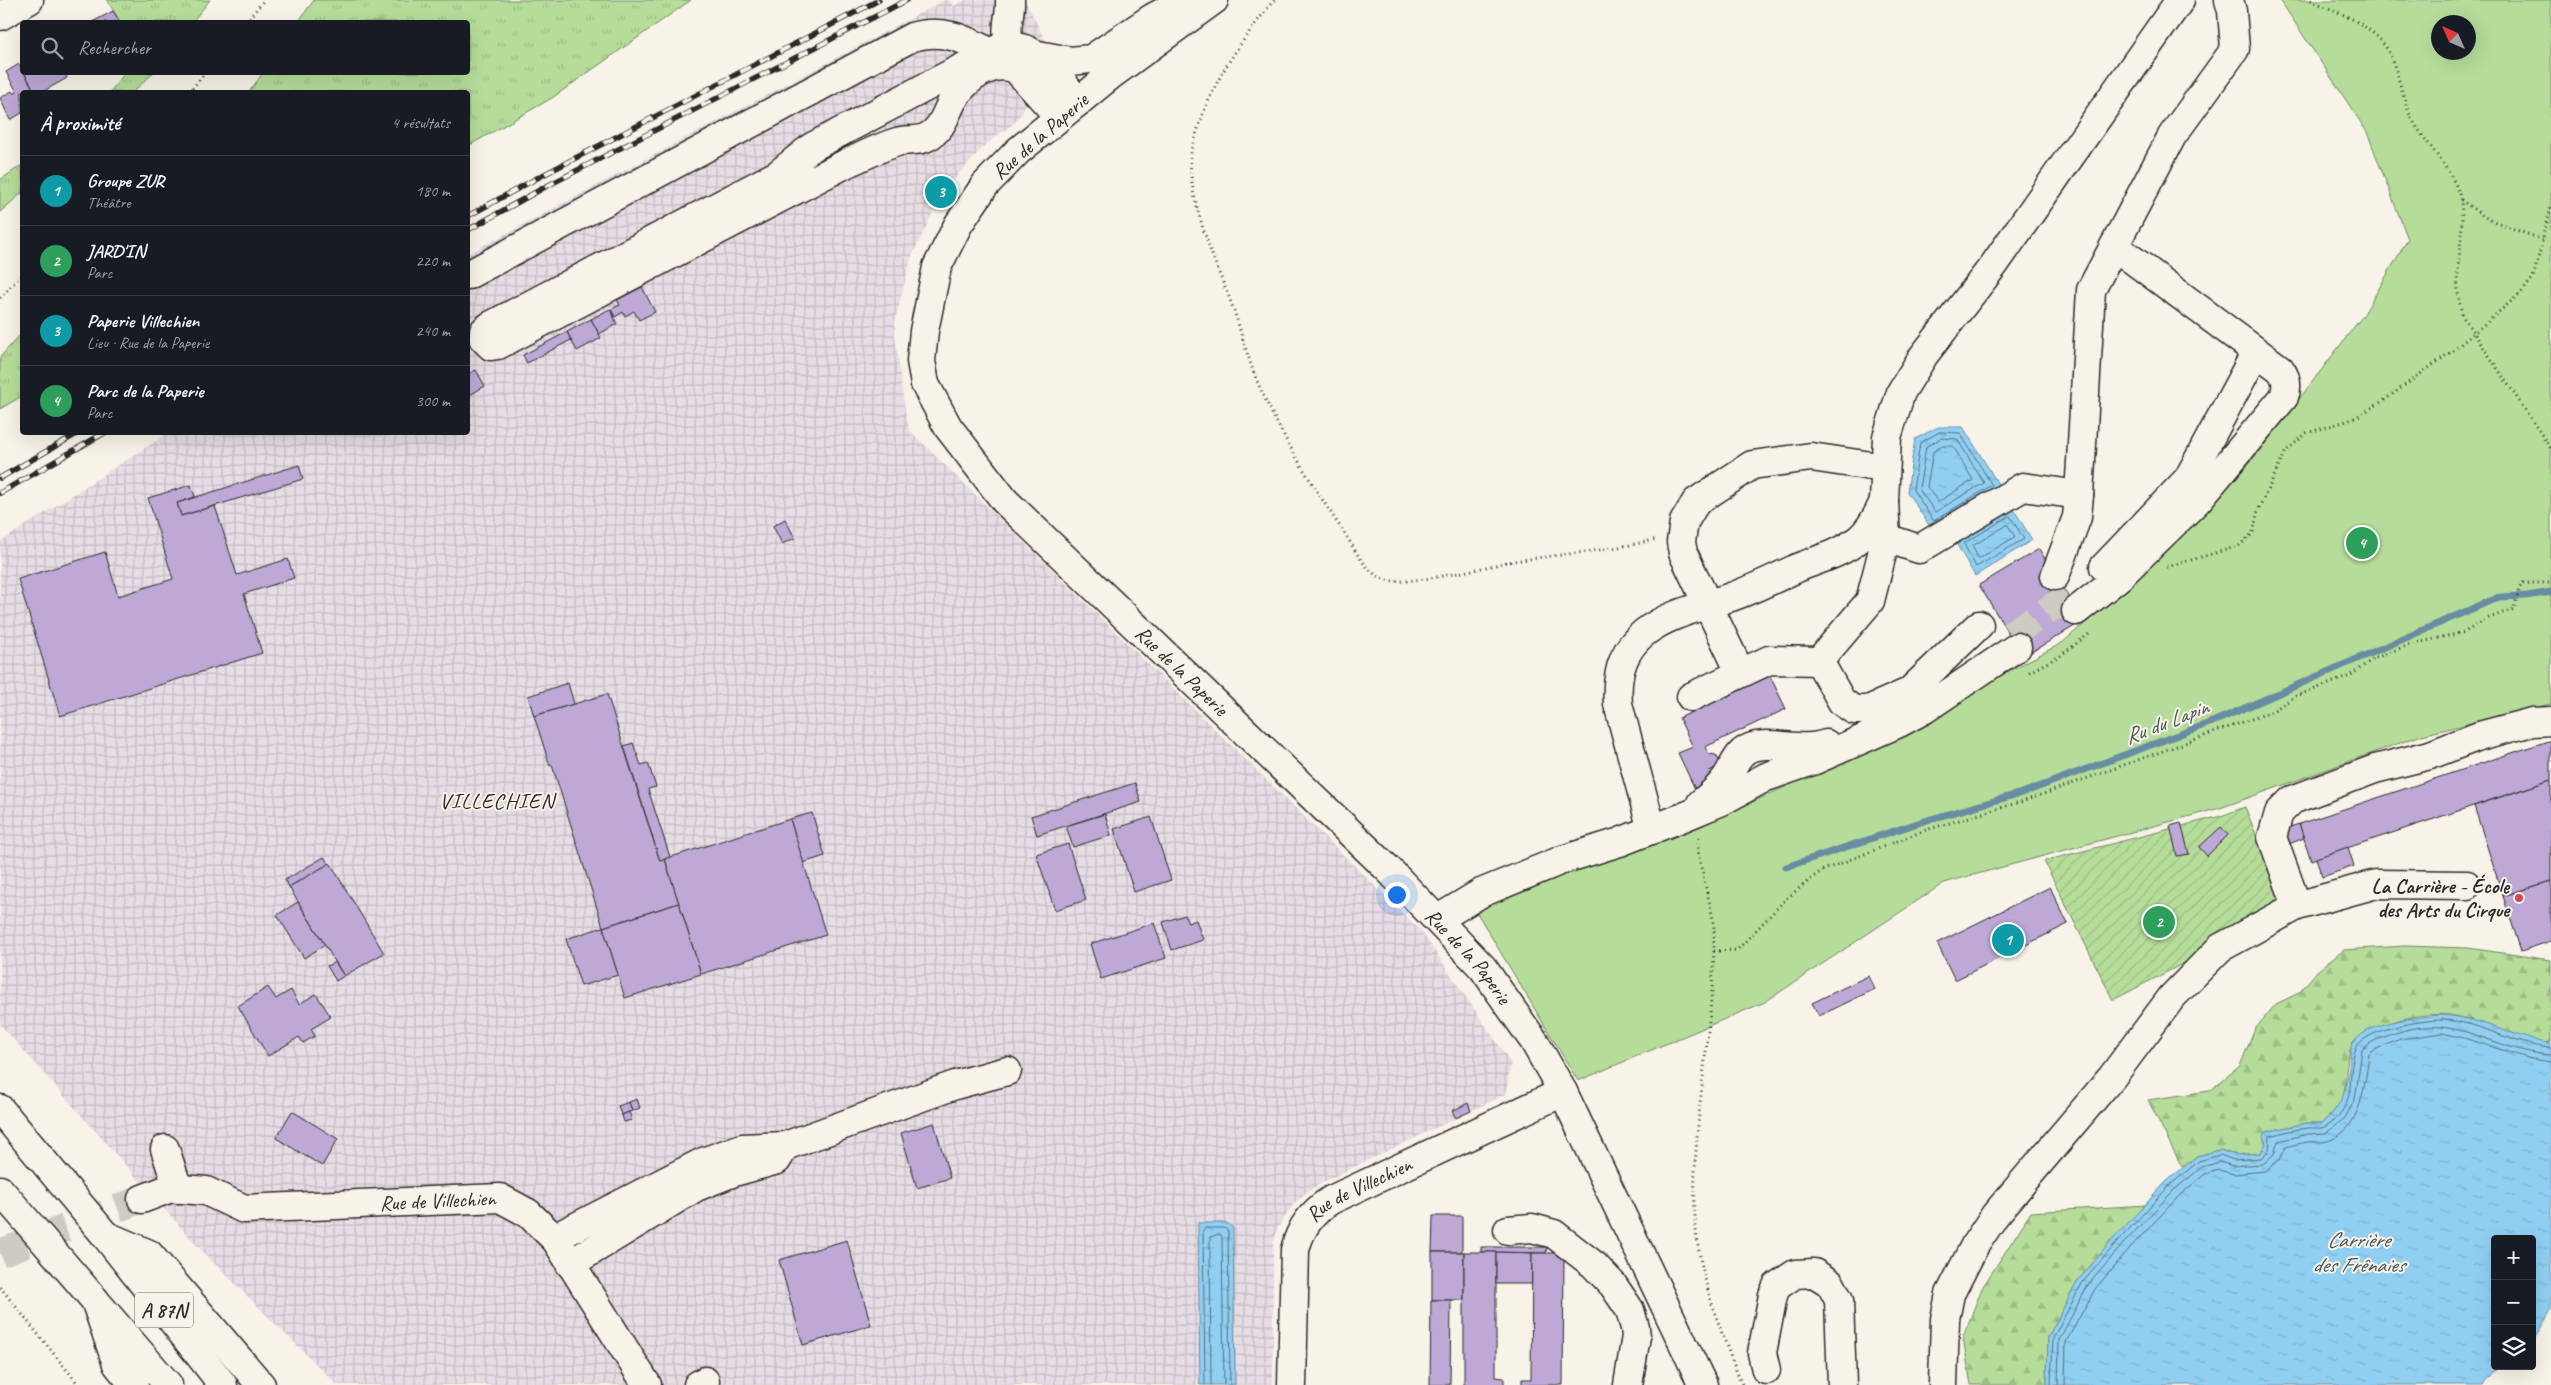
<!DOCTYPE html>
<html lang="fr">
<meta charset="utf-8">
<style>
body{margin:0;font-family:Caveat,sans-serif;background:#20242c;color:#f1f3f6}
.controls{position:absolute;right:15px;bottom:15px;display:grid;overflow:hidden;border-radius:5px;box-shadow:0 5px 20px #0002}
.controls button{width:45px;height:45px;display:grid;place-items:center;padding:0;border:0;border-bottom:1px solid #363941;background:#171b24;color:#f1f3f6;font:25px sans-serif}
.compass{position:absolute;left:2431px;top:15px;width:45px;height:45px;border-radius:50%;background:#171b24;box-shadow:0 5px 20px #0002;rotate:315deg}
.you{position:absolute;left:1396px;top:894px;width:18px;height:18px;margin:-12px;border:4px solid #fff;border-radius:50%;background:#1a73e8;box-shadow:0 0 0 8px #1a73e833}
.badge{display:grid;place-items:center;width:32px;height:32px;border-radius:50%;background:#d1495b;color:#fff;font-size:16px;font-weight:700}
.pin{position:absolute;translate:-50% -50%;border:2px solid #fff;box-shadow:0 1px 5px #0006}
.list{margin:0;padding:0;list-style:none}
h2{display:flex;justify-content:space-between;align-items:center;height:65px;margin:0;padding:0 20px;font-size:21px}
h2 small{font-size:16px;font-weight:400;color:#9ea1a6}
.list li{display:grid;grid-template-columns:32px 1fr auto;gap:15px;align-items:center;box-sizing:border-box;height:70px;padding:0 20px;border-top:1px solid #363941}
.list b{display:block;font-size:19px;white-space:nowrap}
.list p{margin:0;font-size:16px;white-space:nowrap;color:#9ea1a6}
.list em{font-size:16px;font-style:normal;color:#9ea1a6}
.icon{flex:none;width:28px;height:28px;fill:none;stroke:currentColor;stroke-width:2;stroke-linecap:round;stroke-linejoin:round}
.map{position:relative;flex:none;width:2551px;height:1385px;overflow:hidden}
.search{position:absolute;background:#171b24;box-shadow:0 5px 20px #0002;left:20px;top:20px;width:450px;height:55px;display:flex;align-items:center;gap:12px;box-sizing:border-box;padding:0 18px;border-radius:5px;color:#9ea1a6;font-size:19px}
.panel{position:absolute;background:#171b24;box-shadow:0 5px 20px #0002;left:20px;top:90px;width:450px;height:345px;border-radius:5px}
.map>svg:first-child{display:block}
</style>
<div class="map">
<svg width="2551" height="1385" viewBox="0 0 2551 1385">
<defs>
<pattern id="industrial-grid" width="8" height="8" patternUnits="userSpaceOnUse" patternTransform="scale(1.25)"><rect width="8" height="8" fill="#e6dce3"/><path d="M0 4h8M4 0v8" fill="none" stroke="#c5bdc3"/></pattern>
<pattern id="grass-tufts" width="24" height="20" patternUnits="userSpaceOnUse" patternTransform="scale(1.25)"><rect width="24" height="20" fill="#b5dd99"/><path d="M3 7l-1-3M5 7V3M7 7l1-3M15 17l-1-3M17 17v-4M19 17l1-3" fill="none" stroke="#9cbe84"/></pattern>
<pattern id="forest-firs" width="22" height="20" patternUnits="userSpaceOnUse" patternTransform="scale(1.25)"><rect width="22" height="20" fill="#b5dd99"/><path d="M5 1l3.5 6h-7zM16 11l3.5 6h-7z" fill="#9cbe84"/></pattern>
<pattern id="garden-furrows" width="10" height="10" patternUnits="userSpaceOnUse" patternTransform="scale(1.25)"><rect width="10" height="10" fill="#b5dd99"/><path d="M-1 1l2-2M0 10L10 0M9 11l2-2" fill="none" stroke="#9cbe84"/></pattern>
<pattern id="water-ripples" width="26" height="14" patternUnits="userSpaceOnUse" patternTransform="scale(1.25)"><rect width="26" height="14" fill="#91cff2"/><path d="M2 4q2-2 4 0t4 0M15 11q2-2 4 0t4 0" fill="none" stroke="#7db2d0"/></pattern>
</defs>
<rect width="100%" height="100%" fill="#f7f3e8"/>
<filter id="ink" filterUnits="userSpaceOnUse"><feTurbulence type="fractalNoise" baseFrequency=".02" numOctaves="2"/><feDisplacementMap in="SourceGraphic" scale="10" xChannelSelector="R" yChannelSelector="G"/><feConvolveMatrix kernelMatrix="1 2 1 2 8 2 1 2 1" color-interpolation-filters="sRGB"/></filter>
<g filter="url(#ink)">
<polygon fill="url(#industrial-grid)" points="945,0 949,0 954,6 965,0 1025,0 1047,44 1023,111 1013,124 985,145 955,178 935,208 911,258 895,321 895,336 906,417 910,431 1421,931 1511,1063 1506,1094 1323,1182 1303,1195 1293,1205 1278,1228 1273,1243 1273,1385 337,1385 201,1250 0,1024 0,542 168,433 468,432 468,254"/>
<g fill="url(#grass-tufts)" stroke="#708462">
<polygon points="107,0 210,0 192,22 120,22"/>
<polygon points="314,0 691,0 552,98 468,146 468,92 249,92 263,73 468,72 468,22 298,22"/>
<polygon points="125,73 125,72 153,73 133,92 110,92"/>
<polygon points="22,165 22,193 0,212 0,180"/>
<polygon points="22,333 22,396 0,409 0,357"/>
</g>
<g fill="url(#forest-firs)" stroke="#708462">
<path d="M2404,946L2468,948L2551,960V1042C2541,1046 2524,1038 2514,1035C2495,1028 2475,1020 2455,1016C2425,1010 2375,1022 2353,1043C2338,1075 2358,1093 2322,1123H2307L2265,1132L2264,1140L2266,1144L2260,1153L2234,1155L2220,1150L2197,1156L2182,1167L2148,1100L2209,1091L2240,1066L2255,1029L2276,1004L2299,993L2317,971L2344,950Z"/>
<polygon points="2146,1205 2079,1279 2048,1337 2047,1385 1971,1385 1963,1337 1982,1288 2031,1212"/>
</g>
<path fill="#b5dd99" stroke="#708462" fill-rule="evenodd" d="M2280,0H2551V704L2422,735L2220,808L1944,883L1765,1002L1578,1081L1471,903L1699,827L1918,725L2003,674L2062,643L2147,569L2201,518L2258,453L2364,314L2408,239L2367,132ZM2438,22H2468V52H2438Z"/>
<polygon fill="url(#garden-furrows)" stroke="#708462" points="2245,807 2283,902 2206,941 2190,960 2113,1000 2044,861 2221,816"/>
<g fill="url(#water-ripples)" stroke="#688da2">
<polygon points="1938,427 1963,427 2000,487 1931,528 1907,492 1915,439"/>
<polygon points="2013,508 2032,540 1975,576 1956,543"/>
<path d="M2439,1015C2477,1016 2513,1037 2551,1044V1310L2532,1344V1239H2495V1366H2500L2484,1385H2047L2048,1337L2079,1279L2115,1237L2166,1182L2197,1156L2220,1150L2234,1155L2260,1153L2266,1144L2263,1136L2265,1132L2307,1123H2322C2348,1102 2348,1078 2351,1047C2363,1021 2415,1018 2439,1015Z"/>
<polygon points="1198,1223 1227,1223 1233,1228 1235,1385 1200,1385"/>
</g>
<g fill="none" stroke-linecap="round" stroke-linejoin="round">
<g stroke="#546d7b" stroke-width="1">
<polygon points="1940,432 1960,433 1992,485 1934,521 1913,490 1920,443"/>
<polygon points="1942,438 1957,439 1984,483 1935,512 1919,489 1926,447"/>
<polygon points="1943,446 1953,446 1973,480 1938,502 1927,487 1933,452"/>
<polygon points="2010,516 2024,539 1976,567 1964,544"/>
<polygon points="2008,525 2015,537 1978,559 1973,546"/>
<polyline points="1205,1385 1203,1230 1205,1228 1224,1228 1228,1231 1230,1385"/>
<polyline points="1211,1385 1210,1237 1220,1234 1222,1237 1224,1385"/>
<path d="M2051,1385L2053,1338L2083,1282L2119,1240L2170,1185L2199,1161L2220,1155L2234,1160L2261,1158L2269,1150L2270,1136C2282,1133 2295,1129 2308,1128C2314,1127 2321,1130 2326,1126C2360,1105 2345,1076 2356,1048C2364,1029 2423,1020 2441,1020C2479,1020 2513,1046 2551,1048"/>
<path d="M2058,1385L2059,1340L2088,1285L2123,1244L2174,1190L2202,1167L2220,1162L2233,1166L2263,1164L2274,1154L2278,1141L2308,1134L2326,1133L2345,1118L2355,1099L2362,1050C2370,1041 2381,1038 2393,1034C2456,1010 2493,1052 2551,1055"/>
<path d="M2065,1385L2066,1342L2095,1289L2129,1249L2180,1195L2205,1174L2219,1170L2234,1174L2265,1171L2279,1160L2285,1147C2293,1145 2301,1143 2308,1142C2315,1141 2321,1143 2328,1141C2362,1130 2365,1083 2369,1054L2372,1051L2400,1039L2442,1033L2464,1038L2531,1059L2551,1062"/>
</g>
<polyline stroke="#688da2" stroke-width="7" points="1786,867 1924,821 2025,792 2215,721 2499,597 2526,596 2551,592"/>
</g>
<g fill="#bda8d6" stroke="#2b2b2b">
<polygon points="113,11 120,22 92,22 98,19"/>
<polygon points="19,64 35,92 22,92 22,113 10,120 0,98 12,91 14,94 17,92 6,72"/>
<polygon points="24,72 64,72 67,78 42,92 35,92"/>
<polygon points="943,185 948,189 940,199 935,195"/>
<polygon points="642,287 655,312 639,320 634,311 625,316 623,312 615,317 611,309 620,305 617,300"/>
<polygon points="610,309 617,324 599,334 591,319"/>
<polygon points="591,319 601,338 577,351 567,332"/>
<polygon points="567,332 571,340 527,363 523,355"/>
<polygon points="476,370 485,386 468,396 468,374"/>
<polygon points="299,465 303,479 181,516 177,503"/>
<polygon points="191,485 195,497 177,503 181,516 215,506 237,575 288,559 294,578 244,594 262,653 60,716 18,579 105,552 118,596 173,579 148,498"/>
<polygon points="785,519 795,538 782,544 773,526"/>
<polygon points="2039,549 2083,621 2023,657 1979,585"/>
<polygon points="1759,674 1761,680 1770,676 1786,709 1705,747 1709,754 1716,755 1720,762 1718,766 1708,772 1713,781 1695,789 1678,753 1693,747 1679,718 1743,689 1740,683"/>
<polygon points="568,683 574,704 534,716 528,696"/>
<polygon points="607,694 660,861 665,859 679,903 603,927 552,765 550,766 534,716"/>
<polygon points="2551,740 2551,780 2311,860 2299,824"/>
<polygon points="633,743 641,765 648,763 656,787 648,789 670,857 660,861 624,746"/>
<polygon points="2551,780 2551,881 2503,896 2474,806"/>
<polygon points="1135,783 1141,802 1037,835 1031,816"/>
<polygon points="812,813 825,856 803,863 790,819"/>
<polygon points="1105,814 1111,835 1073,847 1066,826"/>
<polygon points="1151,817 1171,880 1134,892 1114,829"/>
<polygon points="790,819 826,935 701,974 665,859"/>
<polygon points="2181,823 2189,854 2177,856 2170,826"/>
<polygon points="2299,824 2304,838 2289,844 2284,829"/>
<polygon points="2221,827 2228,835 2207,856 2199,847"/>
<polygon points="1068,844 1086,900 1055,910 1036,854"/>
<polygon points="2348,847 2354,866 2322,877 2316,858"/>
<polygon points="324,857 329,864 289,887 285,880"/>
<polygon points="330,863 384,953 344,976 289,887"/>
<polygon points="2551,881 2551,941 2521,951 2503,896"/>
<polygon points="2050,887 2068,924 1955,980 1937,943"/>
<polygon points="298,902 325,945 304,958 277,915"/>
<polygon points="679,903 701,974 625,998 603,927"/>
<polygon points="1185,915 1188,923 1196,920 1203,940 1172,950 1163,922"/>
<polygon points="1154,923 1166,958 1101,979 1090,944"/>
<polygon points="603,927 618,975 581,986 566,939"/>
<polygon points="335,962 344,976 336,981 327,966"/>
<polygon points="1868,976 1875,989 1819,1016 1812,1003"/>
<polygon points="268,987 276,999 291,990 299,1004 316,994 331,1017 311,1029 315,1036 303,1043 299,1037 268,1056 238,1006"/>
<polygon points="637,1099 640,1108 632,1111 629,1102"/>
<polygon points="629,1102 632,1111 621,1115 618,1106"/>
<polygon points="1468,1103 1471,1111 1456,1118 1452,1111"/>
<polygon points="292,1111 338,1139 322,1166 276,1138"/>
<polygon points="629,1112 632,1120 624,1122 622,1115"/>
<polygon points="934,1123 950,1178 917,1188 901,1133"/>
<polygon points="1433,1216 1462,1216 1462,1252 1432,1252"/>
<polygon points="847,1240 871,1325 803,1345 779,1260"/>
<polygon points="1481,1247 1547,1247 1546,1253 1481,1252"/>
<rect x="1432" y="1252" width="32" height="48"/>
<polygon points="1464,1252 1496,1252 1496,1377 1504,1378 1504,1385 1464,1385"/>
<polygon points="1496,1252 1532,1253 1532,1284 1496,1284"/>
<polygon points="1532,1253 1564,1253 1563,1385 1522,1385 1522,1379 1531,1379"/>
<polygon points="1431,1300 1451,1300 1450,1385 1430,1385"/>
</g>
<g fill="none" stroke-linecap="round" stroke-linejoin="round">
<g stroke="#cecbc2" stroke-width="28" stroke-dasharray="28 14" stroke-linecap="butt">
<polyline points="2010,635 2068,597"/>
<polyline points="0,1253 142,1199"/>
</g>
<defs>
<g id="minor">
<path d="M1010,0C1011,17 1003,29 1011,46"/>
<path id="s1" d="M1214,0L1111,75L1018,151L985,185L958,225L937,267L924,331L921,361L925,384L948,427L1005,501L1389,870L1483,968L1534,1041L1563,1092L1703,1385"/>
<polyline points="0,16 29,0"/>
<polyline points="1038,55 1070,61 1091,59 1152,18 1186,0"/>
<path d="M1059,117L1016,69C992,59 965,79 953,100C945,114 943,129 927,137C918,142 907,139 897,142C880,147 864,156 847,163L498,345L491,346L483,338L484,331L490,326L777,175L812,147L1002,47C1038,41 1058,78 1078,102"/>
<path d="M468,275L912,37C943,28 964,39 991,53"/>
<polyline points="1886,538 1919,549 2023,487 2079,495 2091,290 2172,136 2235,49 2232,11 2229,0"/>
<polyline points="2104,567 2188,479 2256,352"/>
<polyline points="2055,576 2077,517 2079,495"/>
<path d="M2076,611L2119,577L2197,501L2284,397C2288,386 2287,378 2280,369L2114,246"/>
<polyline points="1819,661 1870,601 1886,538 1884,501 1887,437 1901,392 1924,355 1994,265 2180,0"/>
<polyline points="1819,661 1842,702 1854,710 1868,710 1909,692 1979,625"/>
<polyline points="1740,672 1683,553 1681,542 1684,522 1696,502 1752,465 1811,457 1885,468"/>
<polyline points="1691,697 1769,660 1819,661"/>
<path d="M1701,803C1711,795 1719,788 1726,778C1732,770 1735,759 1743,752C1763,736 1799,754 1826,744"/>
<path d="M1652,830L1618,704C1612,626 1672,616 1731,597C1754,589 1776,578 1797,568C1817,560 1842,553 1859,539C1871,529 1878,515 1884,501"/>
<polyline points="2297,906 2272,837 2279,813 2292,800 2375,769 2430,755 2479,736 2532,722 2551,721"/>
<polyline points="1438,919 1481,893 1562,860 1620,842 1681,818 1722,801 1766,777 1815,760 1899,723 1925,709 2017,647"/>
<polyline points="165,1149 178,1189"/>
<path id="s2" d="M142,1199L171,1188L206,1191L244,1209L500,1198L528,1213L556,1240L647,1385"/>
<polyline points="1508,1230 1532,1228 1554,1234 1594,1265 1613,1285 1630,1310 1635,1328 1636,1336 1628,1385"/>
<polyline points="556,1240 564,1233 703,1162 742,1148 785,1146 955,1085 1007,1071"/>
<polyline points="570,1264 696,1187 734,1172 777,1160 782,1151"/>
<polyline points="1766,1370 1762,1353 1773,1295 1777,1286 1795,1274 1814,1273 1830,1283 1839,1300 1842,1385"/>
<polyline points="698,1385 705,1381"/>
<path id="s3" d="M1292,1385L1295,1250C1300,1228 1312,1212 1331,1200L1563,1092"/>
<polyline points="1943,1385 1945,1319 1950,1294 1975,1245 1995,1215 2112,1077 2172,997 2220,948 2297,906 2376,884 2467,885"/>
</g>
<polyline id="major" points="95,1300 117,1364 134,1385"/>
<g id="highway">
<polyline points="0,1109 105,1235 223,1385"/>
<polyline points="0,1190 168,1385"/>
<polyline points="109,1237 149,1254 261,1385"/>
</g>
</defs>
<use href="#minor" stroke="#2b2b2b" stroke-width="31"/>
<use href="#major" stroke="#2b2b2b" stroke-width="31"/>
<use href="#highway" stroke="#2b2b2b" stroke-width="31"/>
<g stroke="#2b2b2b" stroke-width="3" stroke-dasharray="1 4" stroke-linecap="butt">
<path d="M1274,0C1241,41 1212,81 1197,132C1195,139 1191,147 1191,154C1186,192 1214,262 1229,297C1241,328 1247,360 1261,390C1283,439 1313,486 1343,531C1353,546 1364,570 1381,578C1402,589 1487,566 1514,561C1562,554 1610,551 1657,539"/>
<path d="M2311,0C2336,12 2368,22 2385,46C2396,61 2402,98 2411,117C2424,143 2457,173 2461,202C2466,240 2449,281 2464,318L2551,449"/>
<polyline points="246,22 264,0"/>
<polyline points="189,92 206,72"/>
<polyline points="2461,200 2488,219 2543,240"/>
<polyline points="0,298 22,274"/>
<polyline points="2167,567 2239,546 2253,533 2258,510 2286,451 2307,433 2353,419 2383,401 2455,349 2521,293 2533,278 2551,207"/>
<polyline points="2029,672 2060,656 2089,634"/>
<path d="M1699,838C1693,852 1714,908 1714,930C1715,1026 1691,1121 1695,1217C1698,1274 1721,1333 1742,1385"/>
<polyline points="1714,951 1737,950 1787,898 1821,871 1926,830 2027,800 2271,712 2296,696 2350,676 2373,659 2408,645 2465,632 2489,618 2514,609 2519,589 2523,583 2551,583"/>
<polyline points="0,1287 79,1385"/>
</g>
<use href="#minor" stroke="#f7f3e8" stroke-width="28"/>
<use href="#major" stroke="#f7f3e8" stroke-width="28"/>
<use href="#highway" stroke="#f7f3e8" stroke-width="28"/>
<defs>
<g id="rail">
<polyline points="468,216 539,177 879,0"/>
<polyline points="468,230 545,187 907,0"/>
<polyline points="0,478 80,432"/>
<polyline points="0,493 106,432"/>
</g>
</defs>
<use href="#rail" stroke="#2b2b2b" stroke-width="5.5"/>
<use href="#rail" stroke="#f7f3e8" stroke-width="4" stroke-dasharray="11" stroke-linecap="butt"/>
</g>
</g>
<circle fill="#d1495b" stroke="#f7f3e8" stroke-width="2" cx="2519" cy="898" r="5"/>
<g text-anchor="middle" stroke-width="4" stroke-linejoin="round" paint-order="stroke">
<rect fill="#f7f3e8" stroke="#686764" stroke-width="1" x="135" y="1292.5" width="58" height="35" rx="4"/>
<g font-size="20" font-weight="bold" fill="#2b2b2b">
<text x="164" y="1317">A 87N</text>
</g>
<g font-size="21" fill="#2b2b2b" stroke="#f7f3e8">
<text transform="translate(1040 136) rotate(-41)" y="7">Rue de la Paperie</text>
<text dy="7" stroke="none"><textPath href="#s1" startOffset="896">Rue de la Paperie</textPath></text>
<text dy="7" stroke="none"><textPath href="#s1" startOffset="1301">Rue de la Paperie</textPath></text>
<text dy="7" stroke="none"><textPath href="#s3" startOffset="228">Rue de Villechien</textPath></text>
<text dy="7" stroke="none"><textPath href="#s2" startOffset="302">Rue de Villechien</textPath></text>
</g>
<g font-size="21" font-weight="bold" fill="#2b2b2b" stroke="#f7f3e8" text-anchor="end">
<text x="2509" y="893">La Carrière - École<tspan x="2509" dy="24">des Arts du Cirque</tspan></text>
</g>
<g font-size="22" font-style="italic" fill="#44545d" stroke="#f7f3e8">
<text transform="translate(2166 721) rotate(-21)" y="8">Ru du Lapin</text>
<text x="2358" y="1247">Carrière<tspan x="2358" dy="25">des Frênaies</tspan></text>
</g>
<g font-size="22" letter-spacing="1" fill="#2b2b2b" stroke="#f7f3e8">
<text x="497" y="808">VILLECHIEN</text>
</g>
</g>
</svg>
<div class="controls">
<button>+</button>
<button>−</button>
<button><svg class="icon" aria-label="layers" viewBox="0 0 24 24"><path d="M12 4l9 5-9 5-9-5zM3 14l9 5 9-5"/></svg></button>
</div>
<svg class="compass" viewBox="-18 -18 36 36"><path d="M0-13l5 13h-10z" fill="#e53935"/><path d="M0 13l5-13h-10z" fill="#9ea1a6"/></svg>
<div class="you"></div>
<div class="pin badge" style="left:2008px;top:940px;background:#0f9aa8">1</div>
<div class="pin badge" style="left:2159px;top:922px;background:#2e9e5b">2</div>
<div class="pin badge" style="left:941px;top:192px;background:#0f9aa8">3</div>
<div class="pin badge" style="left:2362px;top:543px;background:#2e9e5b">4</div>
<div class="search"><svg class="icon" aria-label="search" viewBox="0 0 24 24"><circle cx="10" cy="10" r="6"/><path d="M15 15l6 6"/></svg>Rechercher</div>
<section class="panel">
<h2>À proximité<small>4 résultats</small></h2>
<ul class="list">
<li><span class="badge" style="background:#0f9aa8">1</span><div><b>Groupe ZUR</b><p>Théâtre</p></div><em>180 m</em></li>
<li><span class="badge" style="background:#2e9e5b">2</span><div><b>JARD'IN</b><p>Parc</p></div><em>220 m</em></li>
<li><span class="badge" style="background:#0f9aa8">3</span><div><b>Paperie Villechien</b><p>Lieu · Rue de la Paperie</p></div><em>240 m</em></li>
<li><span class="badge" style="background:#2e9e5b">4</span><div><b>Parc de la Paperie</b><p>Parc</p></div><em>300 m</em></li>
</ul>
</section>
</div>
